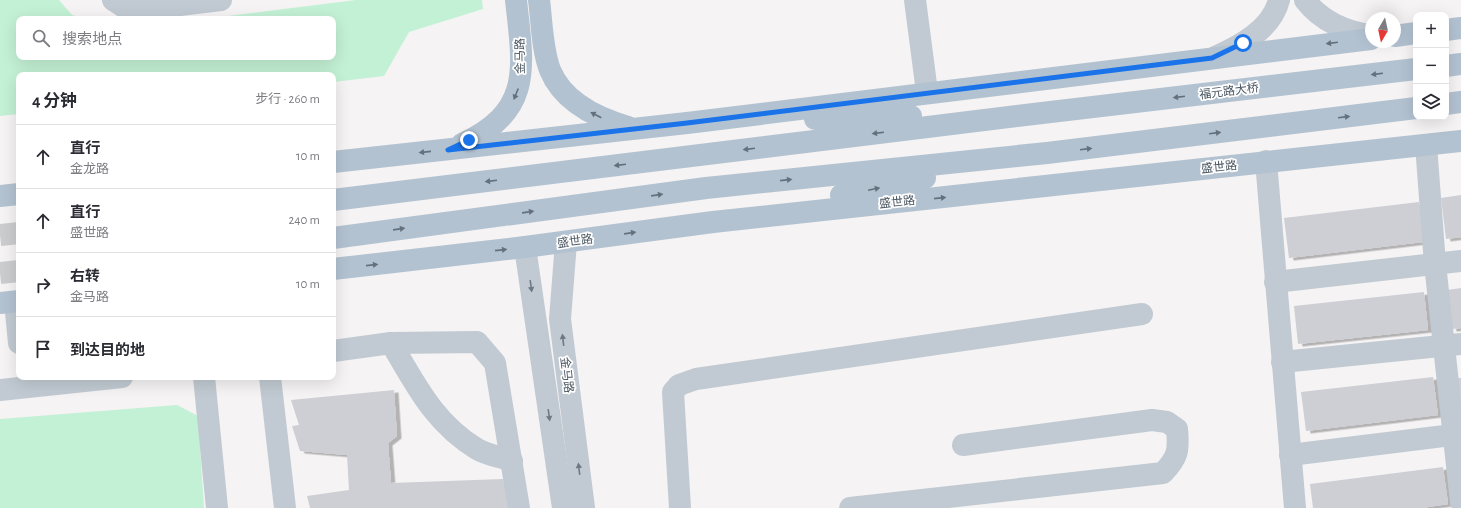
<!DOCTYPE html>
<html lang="zh">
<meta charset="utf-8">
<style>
body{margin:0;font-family:"Alegreya Sans","Noto Sans SC",sans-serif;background:#f7f7f7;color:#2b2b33}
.controls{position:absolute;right:12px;top:12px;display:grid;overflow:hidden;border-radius:8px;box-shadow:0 4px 16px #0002}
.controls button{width:36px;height:36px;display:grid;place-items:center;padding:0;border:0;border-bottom:1px solid #e1e1e2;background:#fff;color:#2b2b33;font:20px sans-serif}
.compass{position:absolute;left:1365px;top:12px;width:36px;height:36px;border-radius:50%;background:#fff;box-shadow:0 4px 16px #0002;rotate:189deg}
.stop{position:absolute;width:12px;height:12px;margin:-9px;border:3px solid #1a73e8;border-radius:50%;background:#fff}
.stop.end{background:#1a73e8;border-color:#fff;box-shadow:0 1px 4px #0008}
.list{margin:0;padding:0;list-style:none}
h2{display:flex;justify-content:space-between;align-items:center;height:52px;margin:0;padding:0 16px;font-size:17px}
h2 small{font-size:13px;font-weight:400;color:#7c7c81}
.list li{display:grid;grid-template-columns:26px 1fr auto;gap:12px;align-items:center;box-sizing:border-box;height:64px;padding:0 16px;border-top:1px solid #e1e1e2}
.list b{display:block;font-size:15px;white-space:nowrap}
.list p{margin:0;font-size:13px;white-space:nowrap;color:#7c7c81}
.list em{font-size:13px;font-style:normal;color:#7c7c81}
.icon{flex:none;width:22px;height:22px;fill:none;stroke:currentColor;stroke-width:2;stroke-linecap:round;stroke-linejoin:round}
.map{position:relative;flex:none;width:1461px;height:508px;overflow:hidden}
.search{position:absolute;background:#fff;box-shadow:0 4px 16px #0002;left:16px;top:16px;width:320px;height:44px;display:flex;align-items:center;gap:10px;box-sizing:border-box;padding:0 14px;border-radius:8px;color:#7c7c81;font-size:15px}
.panel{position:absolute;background:#fff;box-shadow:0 4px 16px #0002;left:16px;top:72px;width:320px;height:308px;border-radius:8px}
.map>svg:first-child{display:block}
</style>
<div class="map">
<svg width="1461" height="508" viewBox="0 0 1461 508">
<defs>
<filter id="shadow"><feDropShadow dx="4.5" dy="2.5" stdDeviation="0" flood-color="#0004"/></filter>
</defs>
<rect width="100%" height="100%" fill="#f5f3f3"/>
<g fill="#c3f1d5">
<polygon points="0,0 59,0 72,15 85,19 19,19 19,57 333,57 333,19 203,19 356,0 482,0 483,9 409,32 384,76 333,82 333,75 19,75 19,114 0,116"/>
<polygon points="177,405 198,416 204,508 0,508 0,419"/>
</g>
<g fill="#cdcfd5" filter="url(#shadow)">
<polygon points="1461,195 1461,237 1446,239 1441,198"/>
<polygon points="1419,202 1423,242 1289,258 1284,218"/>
<polygon points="1461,288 1461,328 1452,329 1447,290"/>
<polygon points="1424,292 1428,330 1298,344 1294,306"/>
<polygon points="1433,377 1438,415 1306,431 1301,392"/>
<polygon points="1454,378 1461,378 1461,415"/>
<polygon points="394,390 397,436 388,443 391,483 503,479 508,508 310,508 307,496 349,490 347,455 300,451 292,426 299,425 291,400"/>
<polygon points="1443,467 1448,504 1421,508 1313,508 1310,484"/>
</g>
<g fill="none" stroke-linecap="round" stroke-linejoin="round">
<g stroke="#caccce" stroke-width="22" stroke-dasharray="22 11" stroke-linecap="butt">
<polyline points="0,235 19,233"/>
<polyline points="0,273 19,271"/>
</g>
<g stroke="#c1cad2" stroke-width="22">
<polyline points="113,0 130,11 221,0"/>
<polyline points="915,0 927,92"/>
<path d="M1305,0C1321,21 1346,32 1371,35"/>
<path d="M1215,57C1240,46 1272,29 1279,0"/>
<polyline points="1426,145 1435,264 1461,502"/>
<polyline points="1266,161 1295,508"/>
<polyline points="566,242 560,319 584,508"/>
<polyline points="525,247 563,508"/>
<polyline points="1275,282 1461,261"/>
<polyline points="15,302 19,343"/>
<path d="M391,343C416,385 434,423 477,449C487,455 501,457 512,461"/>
<polyline points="333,351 391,343 477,342 495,363 519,508"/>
<polyline points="1282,362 1461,344"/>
<polyline points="204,377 217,508"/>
<polyline points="270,377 285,508"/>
<polyline points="0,390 122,377"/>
<polyline points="1290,455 1461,434"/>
<polyline points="680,508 673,392 679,385 696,379 1142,314"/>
<path d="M850,508L1163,473C1178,457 1179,451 1177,429L1167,422L1152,420L963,445"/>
</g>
<g stroke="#b3c2d1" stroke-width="22">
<path d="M539,0C542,23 542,49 550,70C563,102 597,118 628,127"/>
<polyline points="1446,30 1461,28"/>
<polyline points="1395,36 1416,33"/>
<polyline points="1446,66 1461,64"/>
<polyline points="1446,104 1461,102"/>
<polyline points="815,119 911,116"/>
<path d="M462,144C534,111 523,66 516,0"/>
<polyline points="333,162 687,123 1371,39"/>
<polyline points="841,195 925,178"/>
<polyline points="0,196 19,194"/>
<polyline points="333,200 1042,113 1416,69"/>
<polyline points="333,238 706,188 1047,153 1416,108"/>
<polyline points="333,269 525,247 713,222 1461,141"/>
<polyline points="0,303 19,301"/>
</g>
</g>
<defs><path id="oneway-solid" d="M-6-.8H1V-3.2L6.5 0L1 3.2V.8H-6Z"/></defs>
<g fill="#64717d">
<use href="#oneway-solid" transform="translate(1332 43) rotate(173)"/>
<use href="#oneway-solid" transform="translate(1377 74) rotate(173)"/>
<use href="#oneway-solid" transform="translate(516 94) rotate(112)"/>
<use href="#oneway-solid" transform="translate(1179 97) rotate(173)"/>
<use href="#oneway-solid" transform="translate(596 115) rotate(-153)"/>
<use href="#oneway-solid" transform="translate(1344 117) rotate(-7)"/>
<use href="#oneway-solid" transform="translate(878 133) rotate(173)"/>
<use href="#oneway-solid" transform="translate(1215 133) rotate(-7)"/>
<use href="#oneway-solid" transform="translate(749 149) rotate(173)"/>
<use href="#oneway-solid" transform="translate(1086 149) rotate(-7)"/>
<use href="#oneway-solid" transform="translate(425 152) rotate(174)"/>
<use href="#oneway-solid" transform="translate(620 165) rotate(173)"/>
<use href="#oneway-solid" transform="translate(786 180) rotate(-6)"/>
<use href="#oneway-solid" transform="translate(491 181) rotate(173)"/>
<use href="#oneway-solid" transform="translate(874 189) rotate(-12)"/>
<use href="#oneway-solid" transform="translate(657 195) rotate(-8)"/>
<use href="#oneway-solid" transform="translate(940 198) rotate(-6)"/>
<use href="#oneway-solid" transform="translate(528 212) rotate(-8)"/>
<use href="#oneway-solid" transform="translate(399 229) rotate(-8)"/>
<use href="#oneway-solid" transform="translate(630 233) rotate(-8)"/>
<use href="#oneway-solid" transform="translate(501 250) rotate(-6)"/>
<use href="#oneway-solid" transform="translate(372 265) rotate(-6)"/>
</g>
<g fill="#6e7983">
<use href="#oneway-solid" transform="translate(531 286) rotate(82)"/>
<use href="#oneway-solid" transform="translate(563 340) rotate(-97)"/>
<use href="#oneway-solid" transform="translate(549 415) rotate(82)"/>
<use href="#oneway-solid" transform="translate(579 469) rotate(-97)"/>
</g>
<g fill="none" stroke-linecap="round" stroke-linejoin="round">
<polyline stroke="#1a73e8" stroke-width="5" points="469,140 448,150 687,123 1212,58 1243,43"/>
</g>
<g text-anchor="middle" stroke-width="3.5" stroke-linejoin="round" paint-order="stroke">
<g font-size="12" fill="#4a5661" stroke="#fff">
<text transform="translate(520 56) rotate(-91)" y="4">金马路</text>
<text transform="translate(1229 91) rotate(-7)" y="4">福元路大桥</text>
<text transform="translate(1219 167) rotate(-6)" y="4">盛世路</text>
<text transform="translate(897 202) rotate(-6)" y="4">盛世路</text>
<text transform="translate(575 241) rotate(-8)" y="4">盛世路</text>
<text transform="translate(567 375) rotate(83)" y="4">金马路</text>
</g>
</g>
</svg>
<div class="controls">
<button>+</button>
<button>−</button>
<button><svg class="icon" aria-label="layers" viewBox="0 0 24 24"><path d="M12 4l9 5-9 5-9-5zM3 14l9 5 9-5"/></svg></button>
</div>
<svg class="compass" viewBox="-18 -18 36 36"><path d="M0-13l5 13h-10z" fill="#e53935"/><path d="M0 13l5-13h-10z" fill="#7c7c81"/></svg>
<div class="stop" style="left:1243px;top:43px"></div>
<div class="stop end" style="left:469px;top:140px"></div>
<div class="search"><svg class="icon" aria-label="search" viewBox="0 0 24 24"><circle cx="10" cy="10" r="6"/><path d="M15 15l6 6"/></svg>搜索地点</div>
<section class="panel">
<h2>4 分钟<small>步行 · 260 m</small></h2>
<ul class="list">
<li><svg class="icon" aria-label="ahead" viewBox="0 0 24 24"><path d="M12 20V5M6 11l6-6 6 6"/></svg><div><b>直行</b><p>金龙路</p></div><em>10 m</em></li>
<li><svg class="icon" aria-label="ahead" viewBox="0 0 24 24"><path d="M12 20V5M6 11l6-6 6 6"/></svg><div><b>直行</b><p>盛世路</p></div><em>240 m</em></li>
<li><svg class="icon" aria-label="right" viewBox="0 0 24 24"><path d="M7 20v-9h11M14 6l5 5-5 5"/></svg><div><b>右转</b><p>金马路</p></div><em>10 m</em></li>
<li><svg class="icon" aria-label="arrive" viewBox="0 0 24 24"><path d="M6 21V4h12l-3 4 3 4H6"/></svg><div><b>到达目的地</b></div></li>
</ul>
</section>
</div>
